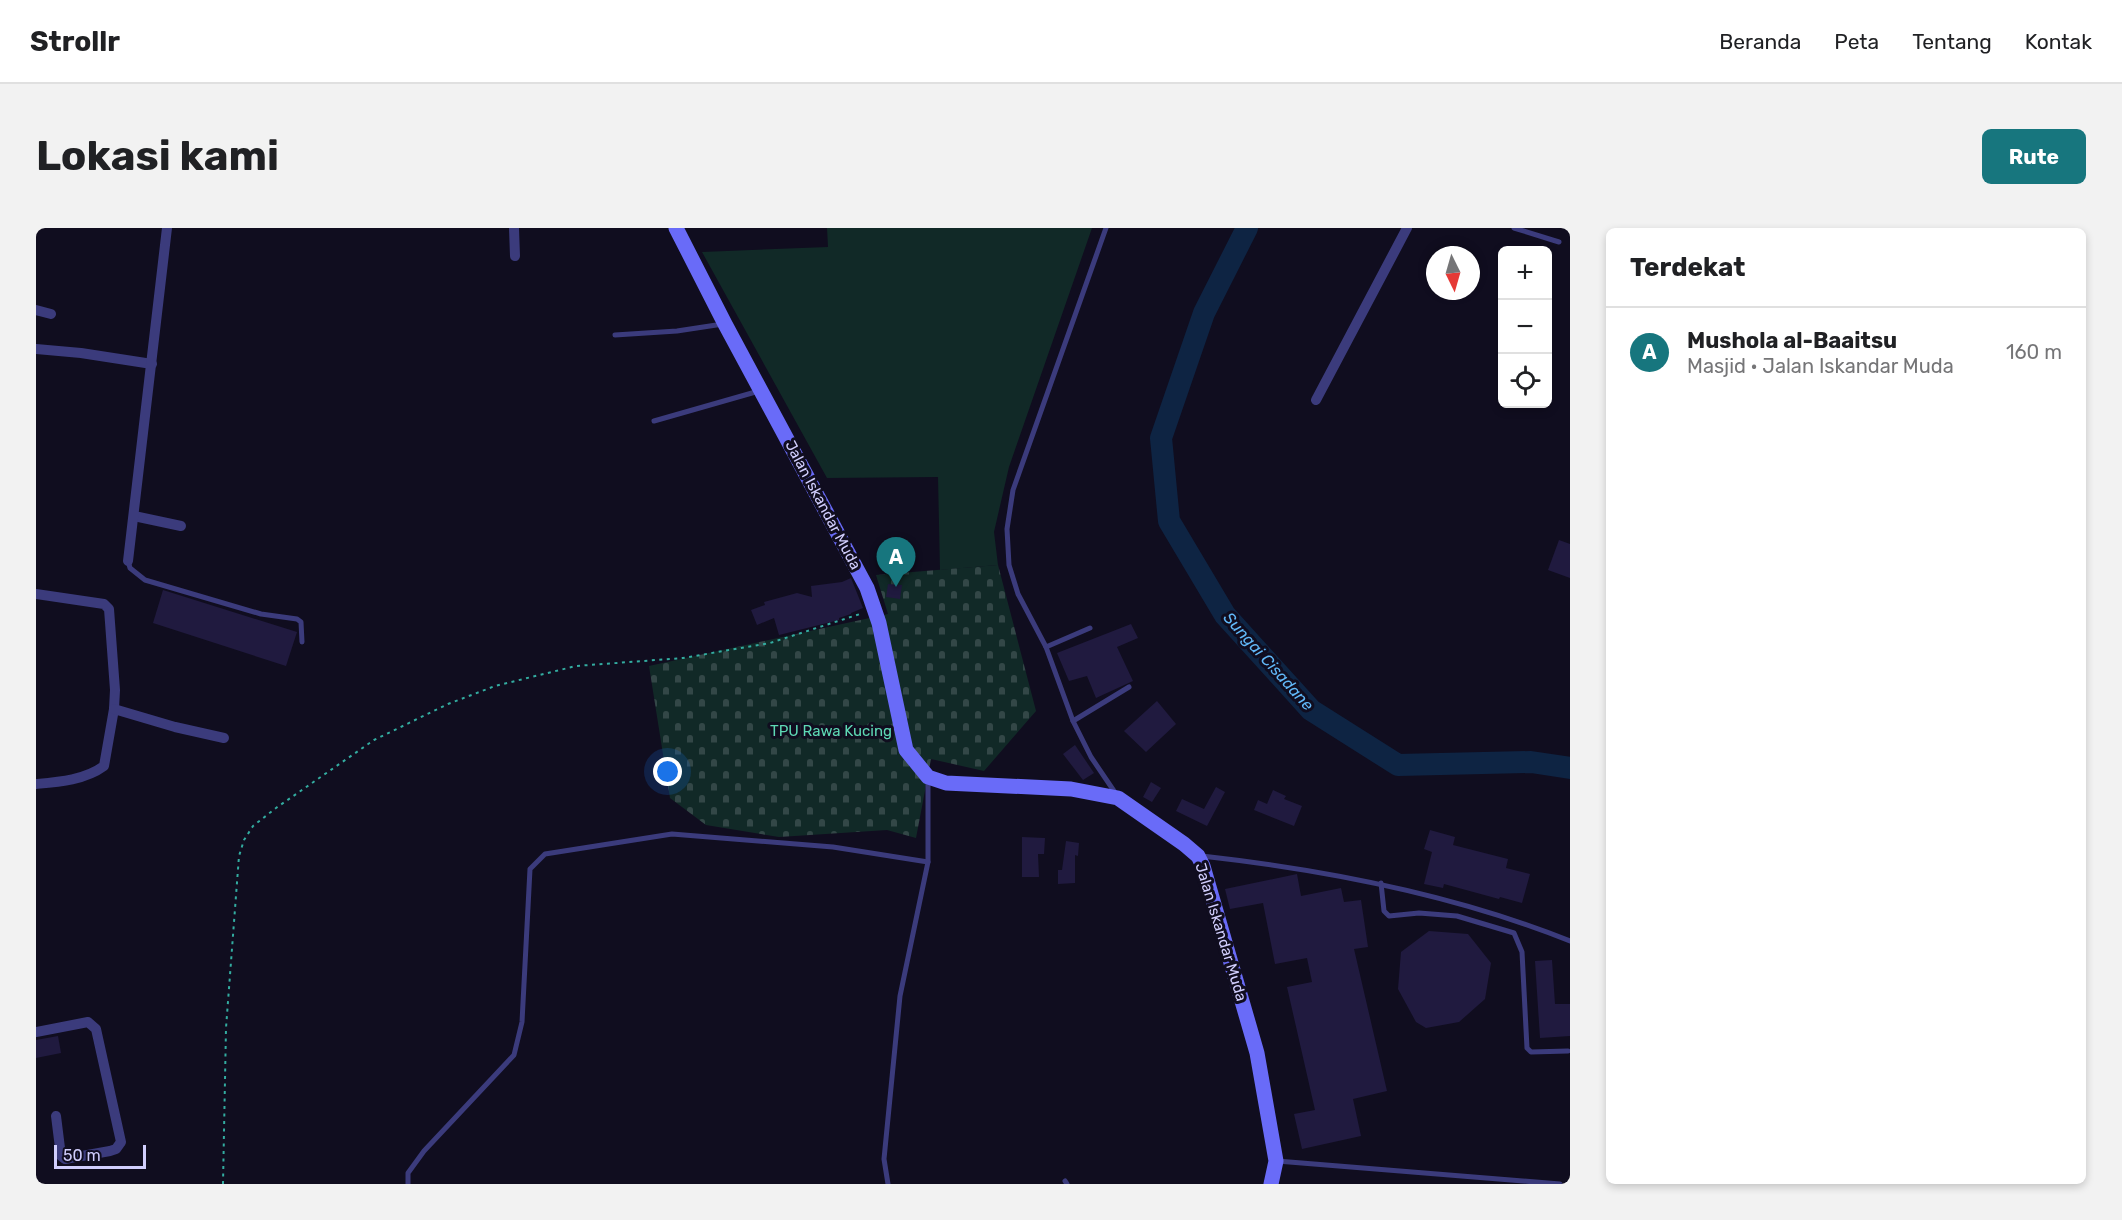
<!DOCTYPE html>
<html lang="id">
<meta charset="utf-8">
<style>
body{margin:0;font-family:Rubik,sans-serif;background:#f2f2f2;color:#202124}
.controls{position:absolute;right:18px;top:18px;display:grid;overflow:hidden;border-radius:9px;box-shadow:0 3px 9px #0003}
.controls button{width:54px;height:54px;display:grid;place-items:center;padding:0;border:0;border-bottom:2px solid #e0e0e0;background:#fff;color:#202124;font:30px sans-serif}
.compass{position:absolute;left:1390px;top:18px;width:54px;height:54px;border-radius:50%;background:#fff;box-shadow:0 3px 9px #0003;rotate:175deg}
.scale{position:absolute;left:18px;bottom:15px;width:92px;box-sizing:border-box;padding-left:6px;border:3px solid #d1cefd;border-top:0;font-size:16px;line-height:21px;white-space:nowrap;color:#d1cefd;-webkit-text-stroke:4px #100d1f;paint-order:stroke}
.you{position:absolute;left:632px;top:544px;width:21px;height:21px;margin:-15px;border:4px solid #fff;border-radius:50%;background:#1a73e8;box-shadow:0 0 0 9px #1a73e833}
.badge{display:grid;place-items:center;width:39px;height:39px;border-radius:50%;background:#17767e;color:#fff;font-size:20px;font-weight:700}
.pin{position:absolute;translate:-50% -50px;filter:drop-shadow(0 2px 3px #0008)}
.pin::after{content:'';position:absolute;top:32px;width:21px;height:18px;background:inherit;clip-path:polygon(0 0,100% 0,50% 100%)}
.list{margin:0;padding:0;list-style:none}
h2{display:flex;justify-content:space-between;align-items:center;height:78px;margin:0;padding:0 24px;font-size:26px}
h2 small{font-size:20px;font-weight:400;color:#757577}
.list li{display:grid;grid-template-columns:39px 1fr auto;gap:18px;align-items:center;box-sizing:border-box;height:90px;padding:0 24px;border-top:2px solid #e0e0e0}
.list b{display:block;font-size:22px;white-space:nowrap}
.list p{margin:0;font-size:20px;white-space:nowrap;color:#757577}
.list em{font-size:20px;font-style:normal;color:#757577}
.icon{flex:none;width:33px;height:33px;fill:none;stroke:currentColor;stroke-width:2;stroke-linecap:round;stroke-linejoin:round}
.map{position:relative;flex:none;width:1534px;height:956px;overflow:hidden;border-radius:9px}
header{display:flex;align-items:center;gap:36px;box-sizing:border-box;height:84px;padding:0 30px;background:#fff;border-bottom:2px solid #e0e0e0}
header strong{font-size:28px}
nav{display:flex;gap:33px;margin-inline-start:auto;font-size:21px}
.intro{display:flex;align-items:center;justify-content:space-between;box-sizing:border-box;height:144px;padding:0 36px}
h1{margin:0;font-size:42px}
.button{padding:15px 27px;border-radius:9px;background:#17767e;color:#fff;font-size:21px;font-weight:700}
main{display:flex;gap:36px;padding:0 36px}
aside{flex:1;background:#fff;border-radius:9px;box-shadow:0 3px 9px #0003}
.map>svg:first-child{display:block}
</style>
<header>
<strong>Strollr</strong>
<nav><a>Beranda</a><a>Peta</a><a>Tentang</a><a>Kontak</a></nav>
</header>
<div class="intro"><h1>Lokasi kami</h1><a class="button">Rute</a></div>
<main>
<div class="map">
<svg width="1534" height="956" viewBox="0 0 1534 956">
<defs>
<pattern id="cemetery-stones" width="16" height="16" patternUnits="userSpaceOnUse" patternTransform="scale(1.5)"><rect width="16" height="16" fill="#112927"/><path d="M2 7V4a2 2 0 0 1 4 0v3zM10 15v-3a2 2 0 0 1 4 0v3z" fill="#334747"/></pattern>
</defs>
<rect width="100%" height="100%" fill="#100d1f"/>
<polygon fill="#112927" points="791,0 1056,0 973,239 958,304 962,337 904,342 902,249 791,250 666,24 792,19"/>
<polygon fill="url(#cemetery-stones)" points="962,337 1000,483 948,543 895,531 880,610 851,602 743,609 670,597 634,570 613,438 852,386 840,347"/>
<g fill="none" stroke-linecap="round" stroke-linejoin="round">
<polyline stroke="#0e2443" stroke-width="22" points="1211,0 1168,85 1125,210 1133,293 1189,387 1275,482 1362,537 1495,534 1534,540"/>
</g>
<g fill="#201a3f">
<polygon points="1523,312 1534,316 1534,350 1512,342"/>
<polygon points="815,350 827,380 815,385 815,386 803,390 803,392 743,407 738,390 721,397 715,382 729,377 728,374 761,365 776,369 775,358 806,354"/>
<polygon points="852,356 866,357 864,371 850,369"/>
<polygon points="127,362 261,404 250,438 117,395"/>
<polygon points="1095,396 1102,410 1081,419 1097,453 1060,470 1051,448 1033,453 1021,425"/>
<polygon points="1121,473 1140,496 1110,524 1088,503"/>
<polygon points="1039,517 1058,545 1047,552 1027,526"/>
<polygon points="1115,554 1125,560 1116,574 1107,569"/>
<polygon points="1180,559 1189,564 1171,598 1140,583 1146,571 1168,581"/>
<polygon points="1237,562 1250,568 1248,571 1266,578 1258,598 1218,582 1222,572 1231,576"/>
<polygon points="1394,602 1419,609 1417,617 1472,631 1470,640 1494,646 1486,675 1464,669 1463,671 1408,656 1407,660 1388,656 1396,624 1388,621"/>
<polygon points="986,609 1009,610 1008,626 1002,626 1003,649 986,649"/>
<polygon points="1030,613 1043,615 1042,628 1039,627 1039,655 1022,656 1022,642 1026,642"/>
<polygon points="1261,646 1265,668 1305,660 1308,674 1325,672 1332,719 1318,721 1351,863 1317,871 1325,908 1266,921 1258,886 1279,882 1251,759 1276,754 1271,730 1239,736 1227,675 1194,681 1189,661"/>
<polygon points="1393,703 1432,706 1455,735 1449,771 1423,794 1390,800 1380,794 1362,761 1365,724"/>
<polygon points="1516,732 1519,776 1534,776 1534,808 1504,810 1499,733"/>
<polygon points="22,808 25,825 0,830 0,812"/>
</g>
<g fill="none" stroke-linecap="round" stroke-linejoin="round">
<polyline stroke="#33aca0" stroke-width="2" stroke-dasharray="3 4.5" stroke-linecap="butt" points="187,956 190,800 203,628 208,612 217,598 240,580 338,512 412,476 459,458 540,438 647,430 734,415 824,386"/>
<g stroke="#3b3b7c" stroke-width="5">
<polyline points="1070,0 977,262 971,301 973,337 982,366 1010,419 1037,493 1055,529 1080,566"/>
<polyline points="1478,0 1523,14"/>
<polyline points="579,107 641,103 687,96"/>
<polyline points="618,193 723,163"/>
<polyline points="92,333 94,340 109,352 225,386 261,391 265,394 266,414"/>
<polyline points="1010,419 1054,400"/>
<polyline points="1037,493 1093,459"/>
<path d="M1166,628C1291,642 1417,666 1534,713"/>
<polyline points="1345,655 1348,683 1353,688 1383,685 1421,688 1478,705 1486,724 1491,820 1495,824 1532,823"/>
<polyline points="1241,933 1524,956"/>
<polyline points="1029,953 1031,956"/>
<polyline points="372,956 372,945 388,923 478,827 486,794 494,641 509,626 636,606 797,619 892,634"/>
<polyline points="852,956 848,931 864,768 892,634 892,550"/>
</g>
<g stroke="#3b3b7c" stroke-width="10">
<polyline points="478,0 479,28"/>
<polyline points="0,82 15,86"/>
<polyline points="0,121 45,125 116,136"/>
<polyline points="1280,172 1371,0"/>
<polyline points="98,288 145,298"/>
<polyline points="92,333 131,0"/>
<path d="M0,366L68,376L73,381L79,462L78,481L68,538C49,552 23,554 0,556"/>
<polyline points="78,481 139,499 188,510"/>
<polyline points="0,804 52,794 60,801 85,914 80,921 74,923 29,931 25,928 20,888"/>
</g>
<polyline stroke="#696bf8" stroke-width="15" points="640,0 689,96 831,360 843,395 870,522 892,549 910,555 1035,561 1082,570 1148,616 1162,628 1167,638 1221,825 1240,933 1235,956"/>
</g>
<g text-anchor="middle" stroke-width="6" stroke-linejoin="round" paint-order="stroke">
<g font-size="15" fill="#d1cefd" stroke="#100d1f">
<text transform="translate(787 277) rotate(62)" y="5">Jalan Iskandar Muda</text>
<text transform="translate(1185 704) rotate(73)" y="5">Jalan Iskandar Muda</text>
</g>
<g font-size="15" fill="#5ed9b5" stroke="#100d1f">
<text x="795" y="508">TPU Rawa Kucing</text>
</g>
<g font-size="16" font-style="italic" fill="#61b8f8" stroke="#100d1f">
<text transform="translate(1233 433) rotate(48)" y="6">Sungai Cisadane</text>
</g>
</g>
</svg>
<div class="controls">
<button>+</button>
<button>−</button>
<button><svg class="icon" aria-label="locate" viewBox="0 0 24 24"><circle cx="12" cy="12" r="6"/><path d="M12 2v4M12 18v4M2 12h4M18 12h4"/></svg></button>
</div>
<svg class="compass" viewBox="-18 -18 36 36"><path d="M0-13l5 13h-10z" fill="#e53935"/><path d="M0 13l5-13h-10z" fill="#757577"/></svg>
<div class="scale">50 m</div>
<div class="you"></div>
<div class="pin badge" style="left:860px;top:359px">A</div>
</div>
<aside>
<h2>Terdekat<small></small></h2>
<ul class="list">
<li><span class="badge">A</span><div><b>Mushola al-Baaitsu</b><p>Masjid · Jalan Iskandar Muda</p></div><em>160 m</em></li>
</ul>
</aside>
</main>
